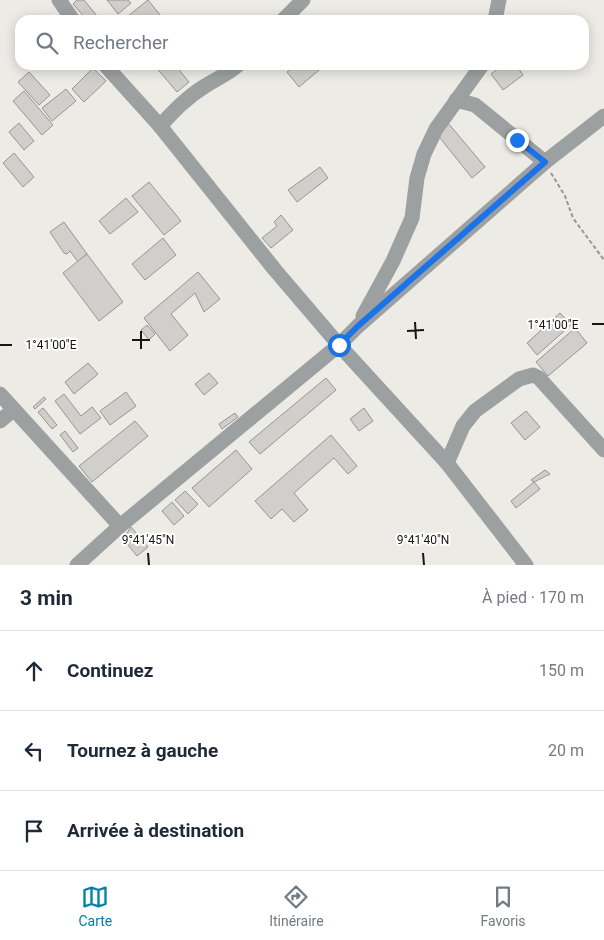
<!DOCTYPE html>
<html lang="fr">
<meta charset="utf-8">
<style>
body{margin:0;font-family:Roboto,sans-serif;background:#f2f2f3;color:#1f2937}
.stop{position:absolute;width:15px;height:15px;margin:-11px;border:4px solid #1a73e8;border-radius:50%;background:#fff}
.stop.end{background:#1a73e8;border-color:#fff;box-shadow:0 1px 5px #0008}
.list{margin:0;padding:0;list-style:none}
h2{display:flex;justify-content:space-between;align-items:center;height:65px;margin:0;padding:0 20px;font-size:21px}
h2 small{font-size:16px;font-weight:400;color:#747a83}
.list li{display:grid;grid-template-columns:32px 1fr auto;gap:15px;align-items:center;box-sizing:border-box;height:80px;padding:0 20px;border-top:1px solid #e0e1e3}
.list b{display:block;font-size:19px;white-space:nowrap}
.list em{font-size:16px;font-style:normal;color:#747a83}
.icon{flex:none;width:28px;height:28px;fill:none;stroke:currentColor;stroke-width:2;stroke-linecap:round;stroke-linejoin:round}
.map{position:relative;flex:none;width:604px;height:565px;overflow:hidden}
.search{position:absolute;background:#fff;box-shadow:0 2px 12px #0003;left:15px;right:15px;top:15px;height:55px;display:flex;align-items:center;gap:12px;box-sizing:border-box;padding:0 18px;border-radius:15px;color:#747a83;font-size:19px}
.sheet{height:305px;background:#fff}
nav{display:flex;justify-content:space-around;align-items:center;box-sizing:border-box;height:70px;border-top:1px solid #e0e1e3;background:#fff;font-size:14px;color:#747a83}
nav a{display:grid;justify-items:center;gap:2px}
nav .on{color:#0081a5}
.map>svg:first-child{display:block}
</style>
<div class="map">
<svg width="604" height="565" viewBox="0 0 604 565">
<rect width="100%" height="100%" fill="#edebe6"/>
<g fill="#d1cfcb" stroke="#979590">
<polygon points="77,0 84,0 97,16 92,20 87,20 73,4"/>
<polygon points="107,0 128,0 131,3 118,14"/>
<polygon points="148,0 164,20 123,20"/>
<polygon points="154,65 175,65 189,82 177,92"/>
<polygon points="295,65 325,65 299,87 287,72"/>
<polygon points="503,65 516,65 523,75 503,90 491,74"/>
<polygon points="93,68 106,81 84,102 72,89"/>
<polygon points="29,72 50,95 39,105 18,82"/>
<polygon points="66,89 76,101 52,121 42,108"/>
<polygon points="24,91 53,125 42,135 13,101"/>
<polygon points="19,123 34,141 24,150 9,132"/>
<polygon points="448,123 485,167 472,178 436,133"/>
<polygon points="14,153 34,177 23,187 3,163"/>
<polygon points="320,167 328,178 297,202 288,190"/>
<polygon points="149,182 181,221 164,235 132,196"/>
<polygon points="126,198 138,212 110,234 99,221"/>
<polygon points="281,215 293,230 271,248 262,238 277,226 274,222"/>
<polygon points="64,222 87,254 78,262 70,251 67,254 64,253 50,232"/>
<polygon points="163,238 176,255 145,280 132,264"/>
<polygon points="87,254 123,302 99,321 63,273"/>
<polygon points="198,272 220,299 204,312 195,293 171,314 188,335 170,351 144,318"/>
<polygon points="560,313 571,325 537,355 527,343"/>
<polygon points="147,325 155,334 149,340 141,330"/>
<polygon points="575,328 587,343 548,376 536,362"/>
<polygon points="88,363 98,374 74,394 65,382"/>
<polygon points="209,373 218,383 204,395 195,384"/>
<polygon points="326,378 336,390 260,454 249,442"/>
<polygon points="126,392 136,406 110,425 100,411"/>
<polygon points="64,394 81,416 92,407 101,418 80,434 55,401"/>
<polygon points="44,397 46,399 35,409 33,407"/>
<polygon points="43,408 57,425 52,429 38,412"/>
<polygon points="364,408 373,421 359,431 350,419"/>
<polygon points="526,411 540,427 525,440 511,423"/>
<polygon points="235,413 238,417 222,429 219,424"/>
<polygon points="135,421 148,436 92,482 79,466"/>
<polygon points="65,431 78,448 73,452 60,435"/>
<polygon points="331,435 357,466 348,474 334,458 294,493 308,510 294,522 282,509 271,519 255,501"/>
<polygon points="236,450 252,469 209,507 192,488"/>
<polygon points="545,470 550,474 534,482 531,480"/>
<polygon points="534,482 540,489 516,508 511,501"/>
<polygon points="185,491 198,504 188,514 175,500"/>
<polygon points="172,502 184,516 174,525 162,511"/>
<polygon points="131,527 148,547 137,556 123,539"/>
</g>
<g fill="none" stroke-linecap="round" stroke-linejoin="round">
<polyline stroke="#979692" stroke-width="2" stroke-dasharray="4 2.5" stroke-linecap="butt" points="551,173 565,196 573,218 604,260"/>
<g stroke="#9da0a1" stroke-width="15">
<polyline points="59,0 73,20"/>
<polyline points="283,20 303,0"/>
<polyline points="495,20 499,0"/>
<polyline points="105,65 160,126 275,270 339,345 447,463 526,565"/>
<polyline points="456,100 475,105 545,162"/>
<path d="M160,126C174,111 187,97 205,86C216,79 228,74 238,65"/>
<polyline points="363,316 393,261 412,218 417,178 424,154 436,129 482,65"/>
<polyline points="0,394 120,526"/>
<polyline points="0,421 13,410"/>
<polyline points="447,463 463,426 475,411 519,379 533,375 539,378 604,450"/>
<polyline points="77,565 120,526 339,345 358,326 545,162 604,116"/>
</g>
</g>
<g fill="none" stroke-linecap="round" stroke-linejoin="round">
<polyline stroke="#1a73e8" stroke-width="6" points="339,345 358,326 545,162 517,140"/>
</g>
<path fill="none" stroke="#171615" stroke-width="2" d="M415,322L416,339M592,324H604M141,331V349M407,331L424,330M132,340H150M0,345H12M148,553L149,565M423,553L424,565"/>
<g font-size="12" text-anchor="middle" fill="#171615" stroke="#fff" stroke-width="4" stroke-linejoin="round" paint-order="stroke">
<text x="553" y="329">1°41'00"E</text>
<text x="51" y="349">1°41'00"E</text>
<text x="148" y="544">9°41'45"N</text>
<text x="423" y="544">9°41'40"N</text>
</g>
</svg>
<div class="stop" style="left:339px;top:345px"></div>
<div class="stop end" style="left:517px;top:140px"></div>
<div class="search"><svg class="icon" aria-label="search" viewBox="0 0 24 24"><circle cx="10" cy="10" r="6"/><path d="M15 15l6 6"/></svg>Rechercher</div>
</div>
<section class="sheet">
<h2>3 min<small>À pied · 170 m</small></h2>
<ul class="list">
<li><svg class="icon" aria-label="ahead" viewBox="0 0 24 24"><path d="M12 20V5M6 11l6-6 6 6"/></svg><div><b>Continuez</b></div><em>150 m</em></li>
<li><svg class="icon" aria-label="left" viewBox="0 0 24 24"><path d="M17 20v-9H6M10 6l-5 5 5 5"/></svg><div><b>Tournez à gauche</b></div><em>20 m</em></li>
<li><svg class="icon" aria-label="arrive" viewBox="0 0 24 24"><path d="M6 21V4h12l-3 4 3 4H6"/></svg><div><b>Arrivée à destination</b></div></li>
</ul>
</section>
<nav>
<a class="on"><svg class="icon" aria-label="map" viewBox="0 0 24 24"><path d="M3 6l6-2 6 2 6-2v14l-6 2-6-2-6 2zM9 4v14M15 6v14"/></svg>Carte</a>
<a><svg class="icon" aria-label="directions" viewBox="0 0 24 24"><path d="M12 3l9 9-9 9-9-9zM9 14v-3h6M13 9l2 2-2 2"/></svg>Itinéraire</a>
<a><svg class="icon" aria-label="saved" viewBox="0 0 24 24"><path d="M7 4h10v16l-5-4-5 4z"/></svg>Favoris</a>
</nav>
